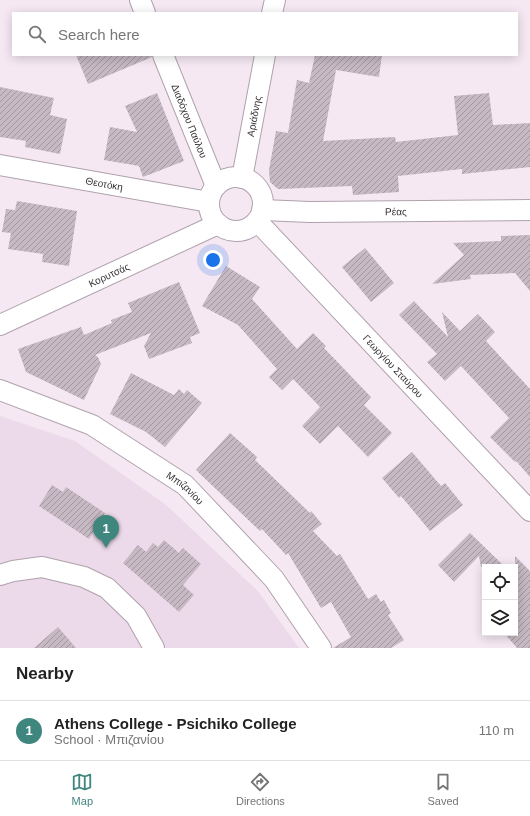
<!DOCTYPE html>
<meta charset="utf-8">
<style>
body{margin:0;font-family:Arial,sans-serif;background:#f6f6f6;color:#222}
.controls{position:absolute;right:12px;bottom:12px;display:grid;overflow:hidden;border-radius:0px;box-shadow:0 2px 10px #0003}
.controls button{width:36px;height:36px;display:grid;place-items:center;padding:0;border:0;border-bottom:1px solid #e0e0e0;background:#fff;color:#222;font:20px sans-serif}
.you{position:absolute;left:213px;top:260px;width:14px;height:14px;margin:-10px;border:3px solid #fff;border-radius:50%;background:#1a73e8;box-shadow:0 0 0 6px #1a73e833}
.badge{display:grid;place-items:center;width:26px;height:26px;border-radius:50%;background:#3f867f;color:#fff;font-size:13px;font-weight:700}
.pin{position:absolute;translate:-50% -33px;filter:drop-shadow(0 1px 2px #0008)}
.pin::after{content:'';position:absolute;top:21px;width:14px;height:12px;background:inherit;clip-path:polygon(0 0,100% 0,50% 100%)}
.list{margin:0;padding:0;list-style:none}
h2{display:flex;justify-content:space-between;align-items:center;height:52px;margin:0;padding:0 16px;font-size:17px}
h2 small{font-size:13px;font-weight:400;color:#767676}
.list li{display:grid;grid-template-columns:26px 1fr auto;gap:12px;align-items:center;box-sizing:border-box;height:60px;padding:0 16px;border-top:1px solid #e0e0e0}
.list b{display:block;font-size:15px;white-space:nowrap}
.list p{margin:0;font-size:13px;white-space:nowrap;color:#767676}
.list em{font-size:13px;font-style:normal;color:#767676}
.icon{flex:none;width:22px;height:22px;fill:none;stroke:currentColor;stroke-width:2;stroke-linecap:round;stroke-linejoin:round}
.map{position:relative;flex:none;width:530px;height:648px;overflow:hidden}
.search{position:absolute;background:#fff;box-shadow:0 2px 10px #0003;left:12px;right:12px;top:12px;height:44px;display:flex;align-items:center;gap:10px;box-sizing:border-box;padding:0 14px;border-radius:0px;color:#767676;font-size:15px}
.sheet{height:112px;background:#fff}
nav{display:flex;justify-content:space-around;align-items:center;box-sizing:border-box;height:56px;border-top:1px solid #e0e0e0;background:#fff;font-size:11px;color:#767676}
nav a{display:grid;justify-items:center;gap:2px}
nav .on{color:#3f867f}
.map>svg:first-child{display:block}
</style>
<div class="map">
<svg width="530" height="648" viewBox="0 0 530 648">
<defs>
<pattern id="building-hatch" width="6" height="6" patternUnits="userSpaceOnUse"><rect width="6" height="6" fill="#c6b9c3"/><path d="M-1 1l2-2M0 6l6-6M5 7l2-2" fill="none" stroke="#a2979f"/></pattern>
</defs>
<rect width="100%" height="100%" fill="#f5e8f3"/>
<polygon fill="#ecd9e9" points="0,416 75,441 165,504 258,591 299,648 0,648"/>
<g fill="url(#building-hatch)">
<polygon points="76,55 152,55 152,57 88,84"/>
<polygon points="315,55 382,55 379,77 336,70 323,141 395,137 396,142 458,135 454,96 489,93 493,125 530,123 530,167 462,174 462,169 398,176 399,192 353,195 352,186 278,189 270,182 269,170 276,131 288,133 297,80 309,83"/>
<polygon points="0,87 54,98 50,115 67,119 60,154 25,147 26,141 0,137"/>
<polygon points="157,93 184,161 143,177 139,166 104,160 110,127 137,132 125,106"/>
<polygon points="17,201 77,211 69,266 42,262 43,254 8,249 11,233 2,232 6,209 15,210"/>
<polygon points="530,235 530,291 515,273 470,275 471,279 432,284 464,255 453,243 501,241 501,236"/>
<polygon points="365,248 394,283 371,302 342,267"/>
<polygon points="226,266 260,287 252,299 297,349 313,333 326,346 324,348 371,397 364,405 392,433 368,457 338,426 320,444 302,426 320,407 293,379 282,390 269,377 277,369 238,325 202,306"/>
<polygon points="179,282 200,333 190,337 192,343 149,359 144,346 151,333 95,355 98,357 101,364 84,400 26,372 18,349 81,327 84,335 112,323 111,320 132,312 128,303"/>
<polygon points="414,301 448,337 442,312 460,331 478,314 495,332 486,341 530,389 530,477 516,461 515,462 490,437 509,418 461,366 445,381 427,362 437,354 399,315"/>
<polygon points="131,373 174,395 179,389 184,394 187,390 202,403 165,447 146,432 110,414"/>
<polygon points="230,433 257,457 255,460 310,513 311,511 322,524 313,531 337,556 340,554 368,599 376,594 381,602 384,600 391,613 388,615 404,640 391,648 333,648 351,637 331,602 321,608 288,553 286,555 262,529 260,531 196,470"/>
<polygon points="412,452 441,486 445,483 463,505 430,531 401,496 399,498 382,478"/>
<polygon points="52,485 63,492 66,487 105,513 89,539 39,506"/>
<polygon points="470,533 505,567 481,567 479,556 454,582 438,565"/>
<polygon points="164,540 179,553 183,548 201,564 183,585 194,595 179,612 123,563 138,545 146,552 153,543 158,547"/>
<polygon points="515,556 530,571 530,648 517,648 504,633 515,633"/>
<polygon points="58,627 76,648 34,648"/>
</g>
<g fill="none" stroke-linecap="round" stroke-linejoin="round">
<defs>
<g id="minor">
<polyline points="140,0 145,13"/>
<polyline points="272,13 275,0"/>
<path id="s1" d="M163,55L216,186"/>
<path id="s2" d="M0,165L209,202"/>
<circle cx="236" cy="204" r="27"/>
<path id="s3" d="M242,178L265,55"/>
<path id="s4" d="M262,210L310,212L530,210"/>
<path id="s5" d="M257,221L530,511"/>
<path id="s6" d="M0,325L218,224"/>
<path id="s7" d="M0,390L92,425L185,485L274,579L321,648"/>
<polyline points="0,575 13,571 42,567 84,577 107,588 136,616 154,648"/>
</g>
</defs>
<use href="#minor" stroke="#afa2ac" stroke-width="22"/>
<use href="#minor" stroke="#fff" stroke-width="20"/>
</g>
<g text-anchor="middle" stroke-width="3" stroke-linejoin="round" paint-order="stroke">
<g font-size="10" fill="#373236" stroke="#fff7fd">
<text dy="4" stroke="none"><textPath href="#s3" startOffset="63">Αριάδνης</textPath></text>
<text dy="4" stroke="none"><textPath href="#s1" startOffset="71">Διαδόχου Παύλου</textPath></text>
<text dy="4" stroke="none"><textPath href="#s2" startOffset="106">Θεοτόκη</textPath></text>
<text dy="4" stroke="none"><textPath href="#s4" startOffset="134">Ρέας</textPath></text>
<text dy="4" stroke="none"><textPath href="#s6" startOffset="120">Κορυτσάς</textPath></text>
<text dy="4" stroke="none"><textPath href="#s5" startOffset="199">Γεωργίου Σταύρου</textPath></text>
<text dy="4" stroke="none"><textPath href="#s7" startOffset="211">Μπιζανίου</textPath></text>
</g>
</g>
</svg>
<div class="controls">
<button><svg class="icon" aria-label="locate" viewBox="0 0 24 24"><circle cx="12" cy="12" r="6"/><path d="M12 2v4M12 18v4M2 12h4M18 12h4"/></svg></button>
<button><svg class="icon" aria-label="layers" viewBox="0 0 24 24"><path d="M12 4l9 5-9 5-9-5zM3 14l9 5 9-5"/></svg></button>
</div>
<div class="you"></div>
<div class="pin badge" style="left:106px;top:548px">1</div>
<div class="search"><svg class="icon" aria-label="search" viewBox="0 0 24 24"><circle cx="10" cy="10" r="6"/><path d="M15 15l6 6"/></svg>Search here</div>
</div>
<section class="sheet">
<h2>Nearby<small></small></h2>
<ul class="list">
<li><span class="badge">1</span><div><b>Athens College - Psichiko College</b><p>School · Μπιζανίου</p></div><em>110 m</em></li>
</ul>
</section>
<nav>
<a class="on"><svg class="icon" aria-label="map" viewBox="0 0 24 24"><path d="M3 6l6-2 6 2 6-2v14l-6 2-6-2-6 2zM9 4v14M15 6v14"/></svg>Map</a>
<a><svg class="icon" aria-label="directions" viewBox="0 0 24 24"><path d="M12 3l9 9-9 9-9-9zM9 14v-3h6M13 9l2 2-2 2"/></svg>Directions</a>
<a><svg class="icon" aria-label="saved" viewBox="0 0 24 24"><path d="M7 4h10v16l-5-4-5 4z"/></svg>Saved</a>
</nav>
